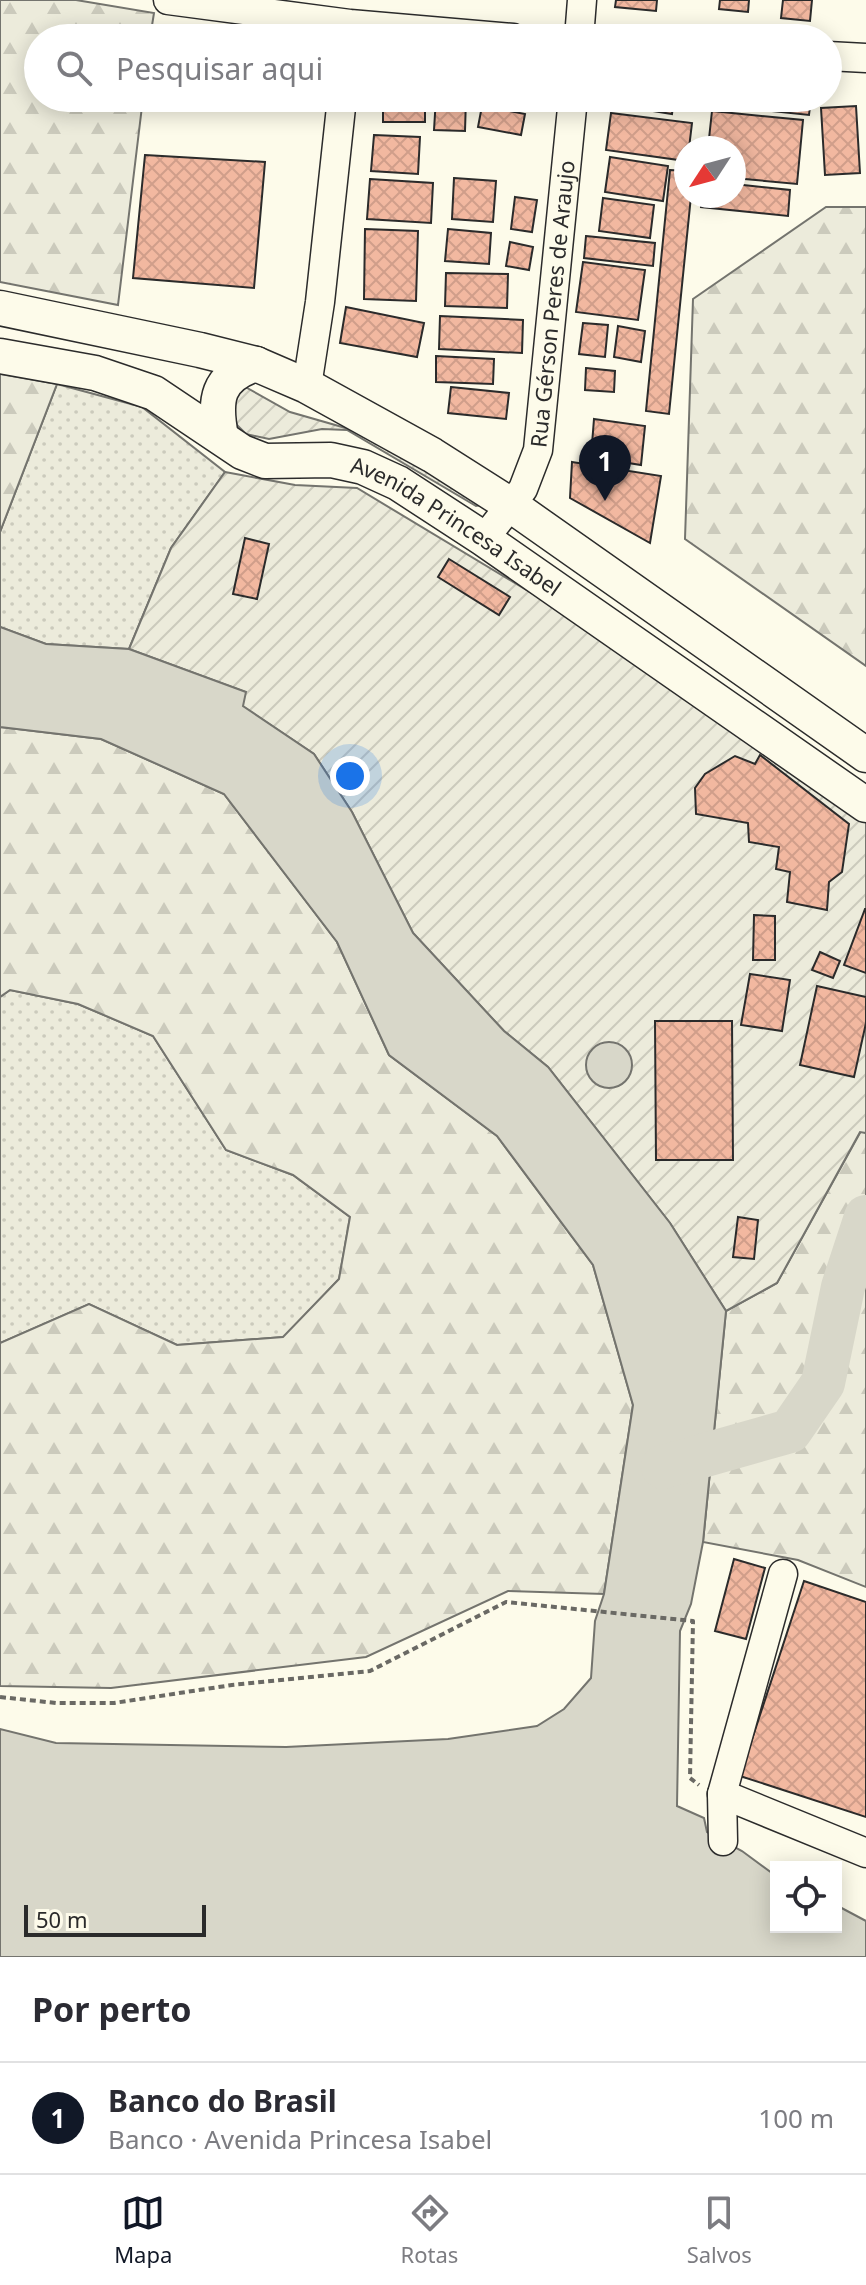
<!DOCTYPE html>
<html lang="pt">
<meta charset="utf-8">
<style>
body{margin:0;font-family:"Noto Sans",sans-serif;background:#f2f2f3;color:#2b2b33}
.controls{position:absolute;right:24px;bottom:24px;display:grid;overflow:hidden;border-radius:0px;box-shadow:0 4px 20px #0003}
.controls button{width:72px;height:72px;display:grid;place-items:center;padding:0;border:0;border-bottom:2px solid #e1e1e2;background:#fff;color:#2b2b33;font:40px sans-serif}
.compass{position:absolute;left:674px;top:136px;width:72px;height:72px;border-radius:50%;background:#fff;box-shadow:0 4px 20px #0003;rotate:234deg}
.scale{position:absolute;left:24px;bottom:20px;width:182px;box-sizing:border-box;padding-left:8px;border:4px solid #2b2b2b;border-top:0;font-size:22px;line-height:28px;white-space:nowrap;color:#2b2b2b;-webkit-text-stroke:6px #fdfbea;paint-order:stroke}
.you{position:absolute;left:350px;top:776px;width:28px;height:28px;margin:-20px;border:6px solid #fff;border-radius:50%;background:#1a73e8;box-shadow:0 0 0 12px #1a73e833}
.badge{display:grid;place-items:center;width:52px;height:52px;border-radius:50%;background:#111827;color:#fff;font-size:26px;font-weight:700}
.pin{position:absolute;translate:-50% -66px;filter:drop-shadow(0 2px 4px #0008)}
.pin::after{content:'';position:absolute;top:42px;width:28px;height:24px;background:inherit;clip-path:polygon(0 0,100% 0,50% 100%)}
.list{margin:0;padding:0;list-style:none}
h2{display:flex;justify-content:space-between;align-items:center;height:104px;margin:0;padding:0 32px;font-size:34px}
h2 small{font-size:26px;font-weight:400;color:#7c7c81}
.list li{display:grid;grid-template-columns:52px 1fr auto;gap:24px;align-items:center;box-sizing:border-box;height:112px;padding:0 32px;border-top:2px solid #e1e1e2}
.list b{display:block;font-size:30px;white-space:nowrap}
.list p{margin:0;font-size:26px;white-space:nowrap;color:#7c7c81}
.list em{font-size:26px;font-style:normal;color:#7c7c81}
.icon{flex:none;width:44px;height:44px;fill:none;stroke:currentColor;stroke-width:2;stroke-linecap:round;stroke-linejoin:round}
.map{position:relative;flex:none;width:866px;height:1957px;overflow:hidden}
.search{position:absolute;background:#fff;box-shadow:0 4px 20px #0003;left:24px;right:24px;top:24px;height:88px;display:flex;align-items:center;gap:20px;box-sizing:border-box;padding:0 28px;border-radius:44px;color:#7c7c81;font-size:30px}
.sheet{height:216px;background:#fff}
nav{display:flex;justify-content:space-around;align-items:center;box-sizing:border-box;height:112px;border-top:2px solid #e1e1e2;background:#fff;font-size:22px;color:#7c7c81}
nav a{display:grid;justify-items:center;gap:4px}
nav .on{color:#111827}
.map>svg:first-child{display:block}
</style>
<div class="map">
<svg width="866" height="1957" viewBox="0 0 866 1957">
<defs>
<pattern id="grass-dots" width="8" height="8" patternUnits="userSpaceOnUse" patternTransform="scale(2)"><rect width="8" height="8" fill="#ecebdb"/><path d="M2 2h.1M6 6h.1" fill="none" stroke="#cbcabc" stroke-width="1.8" stroke-linecap="round"/></pattern>
<pattern id="forest-firs" width="22" height="20" patternUnits="userSpaceOnUse" patternTransform="scale(2)"><rect width="22" height="20" fill="#ecebdb"/><path d="M5 1l3.5 6h-7zM16 11l3.5 6h-7z" fill="#cbcabc"/></pattern>
<pattern id="garden-furrows" width="10" height="10" patternUnits="userSpaceOnUse" patternTransform="scale(2)"><rect width="10" height="10" fill="#ecebdb"/><path d="M-1 1l2-2M0 10L10 0M9 11l2-2" fill="none" stroke="#cbcabc"/></pattern>
<pattern id="building-cross-hatch" width="8" height="8" patternUnits="userSpaceOnUse" patternTransform="scale(2)"><rect width="8" height="8" fill="#f2b8a0"/><path d="M0 0l8 8M0 8l8-8" fill="none" stroke="#d09e8a"/></pattern>
</defs>
<rect width="100%" height="100%" fill="#fdfbea"/>
<g fill="url(#grass-dots)" stroke="#74746e" stroke-width="2">
<polygon points="57,384 142,407 225,472 171,548 129,649 46,644 0,627 0,532"/>
<polygon points="10,990 78,1004 153,1036 226,1150 293,1175 350,1217 339,1279 284,1337 177,1345 89,1304 0,1343 0,997"/>
</g>
<g fill="url(#forest-firs)" stroke="#74746e" stroke-width="2">
<polygon points="0,0 76,0 154,13 150,38 38,38 38,98 143,98 118,305 0,282"/>
<polygon points="826,207 866,207 866,666 685,539 693,299"/>
<polygon points="0,374 57,384 0,532"/>
<polygon points="0,727 101,739 224,794 337,942 389,1055 497,1136 593,1265 633,1405 604,1594 508,1591 366,1657 111,1688 0,1686 0,1343 89,1304 177,1345 283,1337 339,1279 350,1217 293,1175 226,1150 153,1036 78,1004 10,990 0,997"/>
<polygon points="861,1131 866,1133 866,1587 798,1560 703,1542 726,1311 777,1283"/>
</g>
<g fill="url(#garden-furrows)" stroke="#74746e" stroke-width="2">
<polygon points="240,384 290,412 370,435 486,504 476,506 347,430 322,429 269,439 246,434 237,425 231,407"/>
<polygon points="225,472 295,485 357,488 553,606 767,748 866,822 866,1133 860,1132 777,1283 726,1311 670,1223 548,1067 504,1031 413,933 352,812 314,754 242,706 245,692 129,649 171,548"/>
</g>
<g fill="#d8d7c9" stroke="#74746e" stroke-width="2">
<polygon points="0,627 46,644 129,649 246,692 243,706 314,754 352,812 413,933 504,1031 548,1067 670,1223 726,1311 703,1542 691,1604 680,1631 677,1806 704,1818 707,1832 742,1851 776,1876 776,1927 836,1927 836,1905 866,1921 866,1957 0,1957 0,1729 56,1743 286,1747 448,1739 537,1726 564,1709 591,1678 595,1621 604,1594 633,1405 593,1265 497,1136 389,1055 337,942 224,794 101,739 0,727"/>
<circle cx="609" cy="1065" r="23"/>
</g>
<g fill="none" stroke-linecap="round" stroke-linejoin="round">
<polyline stroke="#d8d7c9" stroke-width="44" points="663,1467 790,1431 823,1383 843,1287 866,1217"/>
</g>
<g fill="url(#building-cross-hatch)" stroke="#2b2b2b" stroke-width="2">
<polygon points="616,0 657,0 656,11 615,7"/>
<polygon points="720,0 749,0 748,12 719,9"/>
<polygon points="783,0 812,0 810,21 781,18"/>
<polygon points="191,30 265,37 265,38 190,38"/>
<rect x="383" y="98" width="42" height="24"/>
<polygon points="436,98 466,98 465,131 434,130"/>
<polygon points="610,98 674,98 672,114 609,104"/>
<polygon points="716,98 745,98 744,107 715,104"/>
<polygon points="763,98 811,98 809,115 761,110"/>
<polygon points="482,106 525,114 521,135 478,127"/>
<polygon points="856,106 860,173 825,175 821,108"/>
<polygon points="712,111 803,120 797,184 734,178 734,148 708,148"/>
<polygon points="611,113 692,123 689,148 686,148 686,161 606,150"/>
<polygon points="374,135 420,137 418,174 371,171"/>
<polygon points="145,155 265,162 254,288 133,278"/>
<polygon points="610,157 668,166 663,201 605,192"/>
<polygon points="670,170 686,171 686,196 691,196 669,414 646,411"/>
<polygon points="454,178 496,181 493,222 452,219"/>
<polygon points="370,179 433,183 431,223 367,219"/>
<polygon points="734,184 790,190 788,216 701,207 702,196 734,196"/>
<polygon points="515,197 537,200 532,232 511,229"/>
<polygon points="603,198 654,205 650,238 599,231"/>
<polygon points="365,229 418,231 416,301 364,299"/>
<polygon points="448,229 491,233 489,264 445,261"/>
<polygon points="586,236 655,243 653,266 584,258"/>
<polygon points="510,242 533,247 529,270 506,266"/>
<polygon points="583,262 645,270 638,320 576,312"/>
<polygon points="446,273 508,274 507,308 445,306"/>
<polygon points="346,307 424,323 417,357 340,343"/>
<polygon points="440,316 523,320 522,353 439,349"/>
<polygon points="583,323 608,325 605,357 579,354"/>
<polygon points="618,326 645,331 641,362 614,357"/>
<polygon points="436,356 494,359 493,384 436,382"/>
<polygon points="586,368 615,371 614,392 585,390"/>
<polygon points="451,387 509,393 506,419 448,413"/>
<polygon points="594,419 645,426 641,465 591,457"/>
<polygon points="572,462 661,476 650,543 570,498"/>
<polygon points="245,538 269,544 257,599 233,594"/>
<polygon points="449,559 510,597 499,615 438,577"/>
<polygon points="760,755 849,824 842,872 829,882 827,910 787,902 790,872 776,869 779,847 749,842 748,823 696,814 695,788 705,774 735,756 755,764"/>
<polygon points="865,909 866,909 866,973 844,965"/>
<polygon points="754,915 775,916 775,960 753,960"/>
<polygon points="820,952 840,961 833,978 812,970"/>
<polygon points="750,974 790,980 782,1031 741,1025"/>
<polygon points="817,986 866,997 866,1023 854,1077 800,1065"/>
<polygon points="655,1021 732,1021 733,1160 656,1160"/>
<polygon points="738,1217 758,1220 754,1259 733,1257"/>
<polygon points="734,1559 765,1568 746,1639 715,1631"/>
<polygon points="804,1581 866,1602 866,1817 740,1776"/>
</g>
<g fill="none" stroke-linecap="round" stroke-linejoin="round">
<defs>
<g id="minor">
<polyline points="168,0 350,24 513,38"/>
<polyline points="579,38 582,0"/>
<polyline points="828,56 866,58"/>
<polyline points="307,386 320,302 342,98"/>
<path id="s1" d="M484,539L523,489L538,450L573,98"/>
<polyline points="722,1794 866,1853"/>
<polyline points="723,1841 722,1794 783,1574"/>
</g>
<g id="major">
<polyline points="0,308 200,350 256,364 307,386 432,455 512,506 866,755"/>
<path id="s2" d="M0,356L95,373L154,393L242,452L265,461L331,460L363,467L398,483L484,539L866,805"/>
<path d="M221,437C214,400 216,377 256,364"/>
</g>
</defs>
<use href="#minor" stroke="#2b2b2b" stroke-width="31"/>
<use href="#major" stroke="#2b2b2b" stroke-width="37"/>
<polyline stroke="#6a6964" stroke-width="4" stroke-dasharray="6 4" stroke-linecap="butt" points="0,1697 56,1703 114,1703 232,1685 370,1671 506,1602 693,1621 690,1778 699,1785"/>
<use href="#minor" stroke="#fdfbea" stroke-width="28"/>
<use href="#major" stroke="#fdfbea" stroke-width="34"/>
</g>
<g text-anchor="middle" stroke-width="6" stroke-linejoin="round" paint-order="stroke">
<g font-size="22" fill="#2b2b2b" stroke="#fdfbea">
<text dy="8" stroke="none"><textPath href="#s1" startOffset="252">Rua Gérson Peres de Araujo</textPath></text>
<text dy="8" stroke="none"><textPath href="#s2" startOffset="498">Avenida Princesa Isabel</textPath></text>
</g>
</g>
</svg>
<div class="controls">
<button><svg class="icon" aria-label="locate" viewBox="0 0 24 24"><circle cx="12" cy="12" r="6"/><path d="M12 2v4M12 18v4M2 12h4M18 12h4"/></svg></button>
</div>
<svg class="compass" viewBox="-18 -18 36 36"><path d="M0-13l5 13h-10z" fill="#e53935"/><path d="M0 13l5-13h-10z" fill="#7c7c81"/></svg>
<div class="scale">50 m</div>
<div class="you"></div>
<div class="pin badge" style="left:605px;top:501px">1</div>
<div class="search"><svg class="icon" aria-label="search" viewBox="0 0 24 24"><circle cx="10" cy="10" r="6"/><path d="M15 15l6 6"/></svg>Pesquisar aqui</div>
</div>
<section class="sheet">
<h2>Por perto<small></small></h2>
<ul class="list">
<li><span class="badge">1</span><div><b>Banco do Brasil</b><p>Banco · Avenida Princesa Isabel</p></div><em>100 m</em></li>
</ul>
</section>
<nav>
<a class="on"><svg class="icon" aria-label="map" viewBox="0 0 24 24"><path d="M3 6l6-2 6 2 6-2v14l-6 2-6-2-6 2zM9 4v14M15 6v14"/></svg>Mapa</a>
<a><svg class="icon" aria-label="directions" viewBox="0 0 24 24"><path d="M12 3l9 9-9 9-9-9zM9 14v-3h6M13 9l2 2-2 2"/></svg>Rotas</a>
<a><svg class="icon" aria-label="saved" viewBox="0 0 24 24"><path d="M7 4h10v16l-5-4-5 4z"/></svg>Salvos</a>
</nav>
